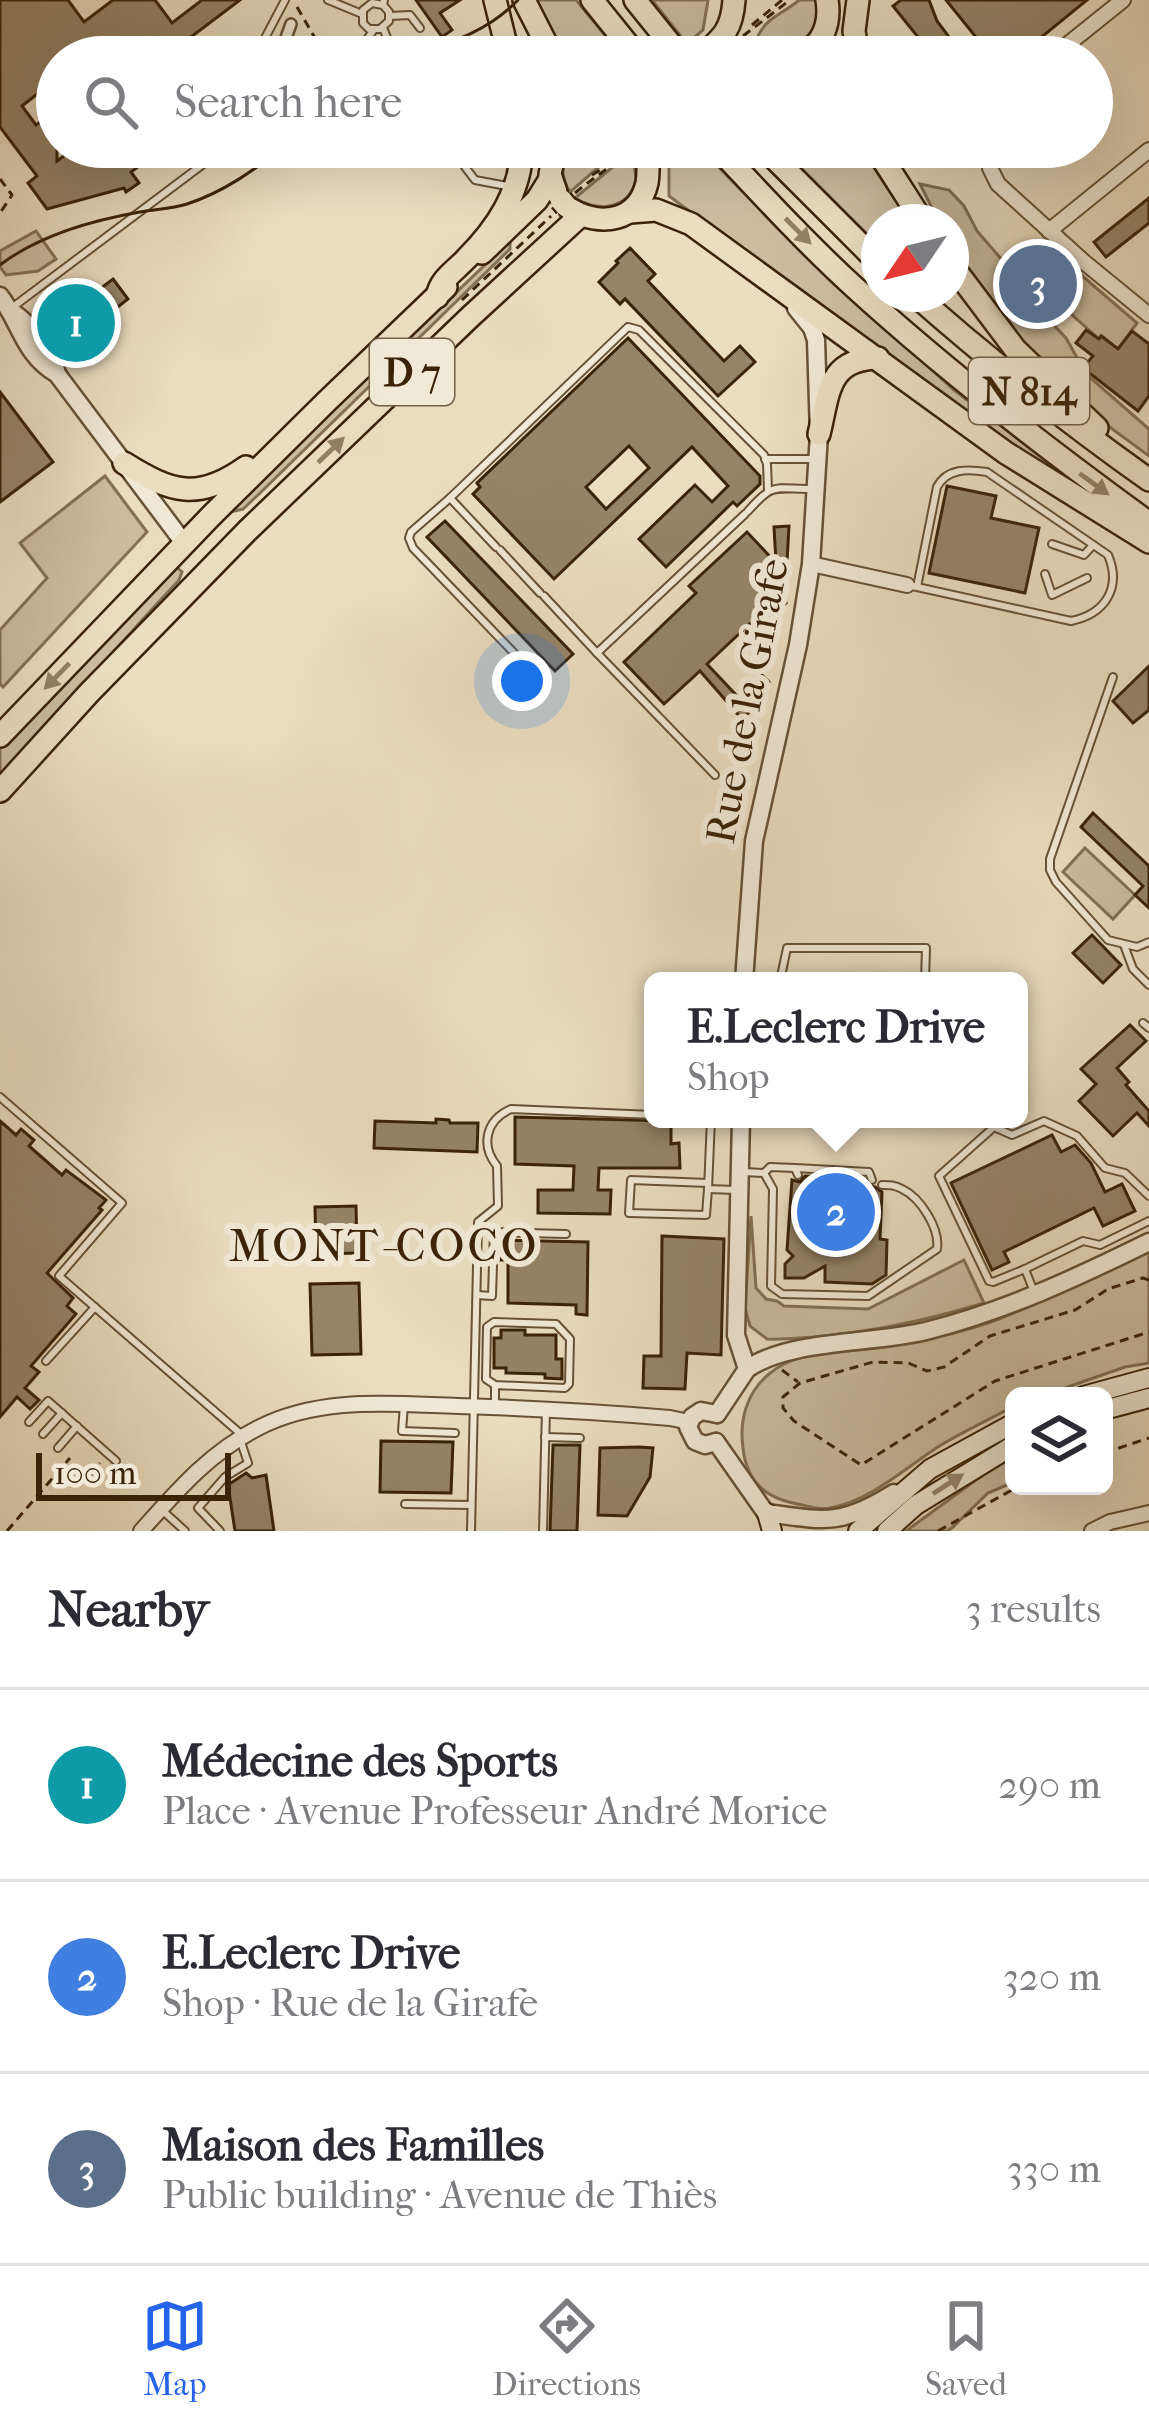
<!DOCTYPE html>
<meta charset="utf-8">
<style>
body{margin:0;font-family:"IM FELL French Canon",serif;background:#f7f7f7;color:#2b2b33}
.controls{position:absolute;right:36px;bottom:36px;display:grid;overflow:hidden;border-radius:18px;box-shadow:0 12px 48px #0002}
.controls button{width:108px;height:108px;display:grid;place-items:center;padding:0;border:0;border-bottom:3px solid #e1e1e2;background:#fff;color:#2b2b33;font:60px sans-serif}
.compass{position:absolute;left:861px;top:204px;width:108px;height:108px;border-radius:50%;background:#fff;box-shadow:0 12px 48px #0002;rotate:235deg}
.scale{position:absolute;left:36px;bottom:30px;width:195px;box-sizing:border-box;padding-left:12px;border:6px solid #3b2308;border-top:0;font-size:33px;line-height:42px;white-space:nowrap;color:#3b2308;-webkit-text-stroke:9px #f1e9d6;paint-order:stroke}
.you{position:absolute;left:522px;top:681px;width:42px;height:42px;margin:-30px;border:9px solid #fff;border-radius:50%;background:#1a73e8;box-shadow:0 0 0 18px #1a73e833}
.badge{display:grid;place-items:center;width:78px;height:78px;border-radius:50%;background:#2563eb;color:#fff;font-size:39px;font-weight:700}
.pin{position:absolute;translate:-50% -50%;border:6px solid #fff;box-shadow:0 3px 12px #0006}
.popup{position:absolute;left:644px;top:972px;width:384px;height:156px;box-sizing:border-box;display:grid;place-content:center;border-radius:18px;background:#fff;filter:drop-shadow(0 3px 9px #0005);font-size:39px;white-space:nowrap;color:#7c7c81}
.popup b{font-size:45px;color:#2b2b33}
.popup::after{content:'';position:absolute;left:50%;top:100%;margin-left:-24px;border:24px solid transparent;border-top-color:#fff}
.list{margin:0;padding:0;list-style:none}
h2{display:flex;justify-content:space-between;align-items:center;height:156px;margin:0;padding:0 48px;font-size:51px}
h2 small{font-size:39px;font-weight:400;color:#7c7c81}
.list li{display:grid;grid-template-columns:78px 1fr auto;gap:36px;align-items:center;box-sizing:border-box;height:192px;padding:0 48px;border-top:3px solid #e1e1e2}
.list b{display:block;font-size:45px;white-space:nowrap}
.list p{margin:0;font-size:39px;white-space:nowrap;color:#7c7c81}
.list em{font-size:39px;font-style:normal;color:#7c7c81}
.icon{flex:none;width:66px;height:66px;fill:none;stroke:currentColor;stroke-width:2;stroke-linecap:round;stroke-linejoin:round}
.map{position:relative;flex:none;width:1149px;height:1531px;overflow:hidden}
.search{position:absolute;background:#fff;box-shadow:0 12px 48px #0002;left:36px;right:36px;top:36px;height:132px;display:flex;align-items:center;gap:30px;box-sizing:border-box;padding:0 42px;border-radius:66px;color:#7c7c81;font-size:45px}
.sheet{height:732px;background:#fff}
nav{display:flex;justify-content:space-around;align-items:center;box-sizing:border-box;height:168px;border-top:3px solid #e1e1e2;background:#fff;font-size:33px;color:#7c7c81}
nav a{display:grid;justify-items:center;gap:6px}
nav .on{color:#2563eb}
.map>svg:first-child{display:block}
</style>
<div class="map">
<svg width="1149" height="1531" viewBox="0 0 1149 1531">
<rect width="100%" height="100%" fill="#eaddc0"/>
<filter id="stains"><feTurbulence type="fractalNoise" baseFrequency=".00167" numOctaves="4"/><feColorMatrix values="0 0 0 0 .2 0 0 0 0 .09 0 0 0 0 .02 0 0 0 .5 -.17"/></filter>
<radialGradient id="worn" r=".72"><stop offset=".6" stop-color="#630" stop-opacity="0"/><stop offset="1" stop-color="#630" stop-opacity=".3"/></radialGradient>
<g fill="#ccbda1" stroke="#847054" stroke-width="3">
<polygon points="536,0 576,0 623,57 564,57"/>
<polygon points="652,0 708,0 703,30 687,44"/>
<path d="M799,0H817C822,41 799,41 769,48C759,50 750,54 741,57L745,47L765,44L757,38C766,17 783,14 799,0Z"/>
<path d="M570,147H622L570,192C560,176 561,163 570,147Z"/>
<polygon points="673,147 699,147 780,230 954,390 1106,505 974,421 669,196 669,153"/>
<polygon points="780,147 860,147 910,222 879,222 879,246"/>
<path d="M631,152C632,162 638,173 635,183C627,211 594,211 575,198Z"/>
<polygon points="920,184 949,190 964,206 977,231 1003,261 1031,301 1066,338 1086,374 1149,429 1149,456 1111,428 1037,359 970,278 951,243 951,222 939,222"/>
<polygon points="36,231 56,259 38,271 6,275 0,267 0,251"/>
<polygon points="510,241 510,249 259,494 243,509 225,513"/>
<polygon points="1073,268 1137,323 1118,349 1102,336 1099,339 1070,313 1058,294 1059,283"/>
<polygon points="105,476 147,532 3,687 0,684 0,630 47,578 20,543"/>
<path d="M173,564L182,572L179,580C118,645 60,713 0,779V746Z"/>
<polygon points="1085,848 1135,895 1113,919 1063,872"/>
<path d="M751,1216L756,1288L766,1299L777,1301L784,1306L868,1309L964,1260L984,1303C928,1320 873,1332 814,1337C799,1338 782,1340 767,1339L750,1326L745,1308Z"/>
<path d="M1149,1250V1363L1125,1367L1042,1396H1014V1406C990,1419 965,1431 941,1445C906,1467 872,1500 830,1508C822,1510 811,1507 803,1505C769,1500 747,1485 743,1448C739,1420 747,1392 769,1374C798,1349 839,1354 874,1348C916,1342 960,1334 999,1319C1050,1299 1100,1274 1149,1250Z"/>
<polygon points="1014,1457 1014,1482 988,1493 953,1527 947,1531 906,1531 998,1464"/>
</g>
<g fill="#968468" stroke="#3b2308" stroke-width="3" fill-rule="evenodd">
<polygon points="0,0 68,0 84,22 113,0 155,0 172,23 202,0 240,0 171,52 175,57 57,57 57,102 46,87 22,106 36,125 57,110 57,161 76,147 165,147 131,172 139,183 126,192 124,188 47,209 28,183 37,176 0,127"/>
<polygon points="416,0 460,0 440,13 452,30 442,37"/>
<polygon points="901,0 929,0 937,21 964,57 930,57 926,47 893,6"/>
<polygon points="946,0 1087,0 1017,57 992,57"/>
<polygon points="1149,198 1149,223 1106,257 1094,242"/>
<polygon points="630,248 655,274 648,281 724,361 740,346 755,362 718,396 625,299 620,304 599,282 618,263 616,261"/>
<polygon points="113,279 128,299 65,348 49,327 60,319 44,297 63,282 80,304"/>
<polygon points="1086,330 1099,339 1101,336 1118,349 1132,331 1149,344 1149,396 1138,411 1083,368 1093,356 1076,343"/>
<path d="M628,338L760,476V484L737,506L733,502L666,567L639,539L695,485L712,502L728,486L692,447L554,579L473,494L480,487L477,483ZM629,446L649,468L606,509L586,487Z"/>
<polygon points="0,392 53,462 0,502"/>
<polygon points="947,486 996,496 991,518 1039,528 1025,593 929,573"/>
<polygon points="445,521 573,654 555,671 427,537"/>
<polygon points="789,526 787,562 774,574 785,585 777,593 786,603 765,623 758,616 707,664 739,698 762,675 769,682 763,699 742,719 700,671 664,704 624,662 696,593 689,586 747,532 776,563 774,527"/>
<polygon points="1149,666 1149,710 1133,723 1113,701"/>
<polygon points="1093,813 1149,866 1149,908 1135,895 1143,886 1081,827"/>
<polygon points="1092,935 1121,965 1103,983 1073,953"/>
<polygon points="1130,1025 1146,1041 1117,1068 1129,1082 1126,1085 1149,1111 1149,1126 1137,1113 1113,1136 1079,1101 1096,1084 1081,1069"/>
<polygon points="515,1117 671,1121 671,1144 679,1143 680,1168 599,1168 598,1190 611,1190 610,1214 538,1213 538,1190 573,1190 574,1166 515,1164"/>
<polygon points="436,1119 449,1120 450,1123 478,1123 477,1152 374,1148 375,1121 436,1123"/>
<polygon points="0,1121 16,1135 21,1129 34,1140 29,1146 62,1175 66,1170 106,1200 99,1208 102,1210 47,1273 73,1298 67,1306 76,1314 31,1366 39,1372 25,1388 39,1400 30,1409 17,1397 0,1417"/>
<polygon points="1052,1135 1061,1152 1075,1145 1091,1163 1105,1192 1122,1184 1135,1211 1103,1226 1094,1208 1004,1252 1009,1262 992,1270 951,1183"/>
<polygon points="805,1176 864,1179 868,1186 875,1187 882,1192 880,1239 887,1240 886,1275 872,1284 825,1282 825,1266 804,1278 785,1278 785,1264 793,1256 787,1250 792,1180 800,1182"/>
<polygon points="356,1206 357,1253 316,1254 315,1207"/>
<polygon points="662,1236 724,1239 721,1355 687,1353 685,1389 643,1388 644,1356 661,1356"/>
<polygon points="501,1240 588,1242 587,1315 576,1314 576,1305 508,1303 508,1260 501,1260"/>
<polygon points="359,1283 361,1354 312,1355 310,1284"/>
<polygon points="501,1330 525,1330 525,1335 556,1335 556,1359 562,1359 562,1379 545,1378 545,1374 506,1373 506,1368 494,1368 494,1338 501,1338"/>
<polygon points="381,1441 453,1442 451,1493 380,1492"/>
<polygon points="553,1445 580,1445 577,1531 550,1531"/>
<polygon points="639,1447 653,1448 650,1477 627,1516 598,1515 600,1448"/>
<polygon points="246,1473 252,1478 266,1475 274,1531 235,1531 228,1485"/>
</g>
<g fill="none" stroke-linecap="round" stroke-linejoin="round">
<defs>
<g id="service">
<polyline points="328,0 362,14"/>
<polyline points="383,5 372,3 363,10 363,23 369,29 380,29 389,21 389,12 383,5 384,0"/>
<polyline points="389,16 410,15 420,28"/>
<polyline points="383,28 395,57"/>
<polyline points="255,57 285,0"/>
<polyline points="345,57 364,43 373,31"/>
<polyline points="450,147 475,180 507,186"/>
<polyline points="13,307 226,147"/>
<polyline points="765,459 816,459"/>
<polyline points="450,498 411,532 409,538 413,548 540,680"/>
<path d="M748,511C774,482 773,489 812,489"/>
<polyline points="1052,544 1084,555 1093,545"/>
<polyline points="496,547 450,498 628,327 639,330 764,455 767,464 768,490"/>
<polyline points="500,550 540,593"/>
<polyline points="1045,574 1052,595 1087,578"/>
<path d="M911,586L917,587L1071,621C1105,614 1122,588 1108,555L987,472C968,469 947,468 937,487L917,587"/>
<polyline points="544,596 597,653"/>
<polyline points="1113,677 1050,859 1050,870 1056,882 1108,940 1137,947 1149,942"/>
<polyline points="715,775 597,653 745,514"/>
<polyline points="1124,945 1133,969 1149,985"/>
<polyline points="748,980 776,979"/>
<polyline points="780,981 787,948 926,948 925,981"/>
<polyline points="1143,1023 1149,1028"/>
<polyline points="0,1097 122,1203 59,1276 242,1435"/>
<polyline points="1019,1103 1023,1099"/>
<polyline points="711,1119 708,1189 736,1190"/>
<polyline points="1002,1119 994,1127 1012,1135 1044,1121 1077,1136 1105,1168 1125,1173 1149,1196"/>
<polyline points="994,1127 939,1176 989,1281 993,1282 1025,1269 1034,1292"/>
<polyline points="795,1168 869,1172 872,1180"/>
<polyline points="743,1172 764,1173 770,1167 795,1168 798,1175"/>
<path d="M764,1173L773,1189L771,1286L782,1294L868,1296L937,1249C940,1229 921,1198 902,1189C895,1185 890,1185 882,1185"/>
<polyline points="708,1189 706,1215 629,1213 631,1180 708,1183"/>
<polyline points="1025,1269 1083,1241 1100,1245 1149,1221"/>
<polyline points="477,1295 492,1296 494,1232 566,1234"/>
<polyline points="46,1361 95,1307"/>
<polyline points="495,1404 495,1385 565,1388 569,1384 570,1339 556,1324 494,1322 487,1327 486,1379 495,1385"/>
<polyline points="404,1405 402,1431 455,1433"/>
<polyline points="29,1422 48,1401 116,1461"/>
<polyline points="43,1434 62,1413"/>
<polyline points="545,1437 580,1438"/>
<polyline points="58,1448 77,1426"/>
<polyline points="405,1504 471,1505"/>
<polyline points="163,1511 185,1531"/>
<polyline points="220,1531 198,1508 225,1477 248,1463 241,1442"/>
<path d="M471,1531L478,1222L498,1206L497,1166C480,1145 486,1120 511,1109L653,1115"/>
<polyline points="543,1531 546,1409"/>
</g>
<polyline id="pedestrian" points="279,57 291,24"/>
<g id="minor">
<polyline points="1052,57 1123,0"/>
<polyline points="987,147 990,168 998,184 1084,262 1149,315"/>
<polyline points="1049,231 1149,150"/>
<polyline points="811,564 907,585"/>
<path d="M141,1531C177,1491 209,1453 258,1428C320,1396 391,1404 458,1406C529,1408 599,1412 670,1418L689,1422"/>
<polyline points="1092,1531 1110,1522 1149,1513"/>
</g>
<g id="tertiary">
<path d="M0,296C21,324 24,355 57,374L184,543"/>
<path d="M10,310C32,326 52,347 57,374"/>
<polyline points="744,981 754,841 798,645 811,564 819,434 816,340 812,328 796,308"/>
<path d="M747,1369C790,1339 874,1344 926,1331C1005,1311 1076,1278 1149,1242"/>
<polyline points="717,1414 747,1369 736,1335 741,1119"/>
<polyline points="716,1442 770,1519"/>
<polyline points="716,1442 705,1445 695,1441 688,1427 692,1417 701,1411 717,1414"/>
<path d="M767,1513C825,1521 841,1526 894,1493"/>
</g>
<g id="secondary">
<polyline points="1083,1396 1149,1378"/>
<polyline points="1104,1410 1149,1398"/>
<polyline points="767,1513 772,1531"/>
<polyline points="858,1531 930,1469 1014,1423"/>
<polyline points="887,1531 916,1505 1014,1445"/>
</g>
<g id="primary">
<path d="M701,57C723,37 732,30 734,0"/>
<path d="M800,57C822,45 831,25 827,0"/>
<polyline points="556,192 550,174 556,147"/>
<path d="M570,209C600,227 638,222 647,183C650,167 644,159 656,147"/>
<polyline points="482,253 537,200 550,179"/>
<path d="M124,463C172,493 198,501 246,467"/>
<polyline points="0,736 211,516 326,402 446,287"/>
<polyline points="0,791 89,693 247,531 470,317 581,215"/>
</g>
<g id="trunk">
<polyline points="495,0 509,57"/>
<polyline points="524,0 553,57"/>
<polyline points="592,0 638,57"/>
<polyline points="635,0 681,57"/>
<polyline points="813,49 818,57"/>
<polyline points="858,57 854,31 858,0"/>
<path d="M717,147C761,194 805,242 853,286C946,371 1047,449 1149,523"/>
<polyline points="763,147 879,263"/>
<polyline points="875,147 923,222"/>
<polyline points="630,212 656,210 691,224 1006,453 1149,542"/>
<polyline points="951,264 1015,349 1097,428"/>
<path d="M914,294C989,360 1067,422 1149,480"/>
<path d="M437,297C440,279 454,272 466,259C497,228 521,192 522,147"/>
<path d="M819,434C829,394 827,359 878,358"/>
</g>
</defs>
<use href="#service" stroke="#675236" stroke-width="10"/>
<use href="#pedestrian" stroke="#675236" stroke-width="14"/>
<use href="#minor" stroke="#675236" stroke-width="18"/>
<use href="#tertiary" stroke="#675236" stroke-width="21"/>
<use href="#secondary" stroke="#3b2308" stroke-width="22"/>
<use href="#primary" stroke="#3b2308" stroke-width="26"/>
<use href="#trunk" stroke="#3b2308" stroke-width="26"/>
<g stroke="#3b2308" stroke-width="3" stroke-dasharray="9 6" stroke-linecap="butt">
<polyline points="297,7 326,57"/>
<polyline points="752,25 782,0"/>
<polyline points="743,36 790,0"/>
<polyline points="735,57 750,32"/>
<polyline points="274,163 289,147"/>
<polyline points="592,175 613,162 625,147"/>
<polyline points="0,179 12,195 0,213"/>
<path d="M575,193C594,177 614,166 630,147"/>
<polyline points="462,300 551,216"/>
<polyline points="1149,1280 1143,1278 1108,1289 1075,1310 990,1336 944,1367 927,1371 908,1363 873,1362 800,1383 783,1397 783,1408 794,1421 861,1465 995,1381 1149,1332"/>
<polyline points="782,1370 798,1382"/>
<polyline points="1104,1453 1149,1438"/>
<polyline points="90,1475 100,1463"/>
<polyline points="7,1531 70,1458"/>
<polyline points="938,1531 1019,1486"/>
</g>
<use href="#service" stroke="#f1e9d6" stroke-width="6"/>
<use href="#pedestrian" stroke="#f1e9d6" stroke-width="9"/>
<use href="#minor" stroke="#f1e9d6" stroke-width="14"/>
<use href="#tertiary" stroke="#f1e9d6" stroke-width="16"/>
<use href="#secondary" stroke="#f1e9d6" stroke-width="18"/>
<use href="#primary" stroke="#eaddc0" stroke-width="21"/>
<use href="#trunk" stroke="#eaddc0" stroke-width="21"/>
<g stroke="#3b2308" stroke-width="3">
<path d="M405,57C448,43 485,34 518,0"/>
<path d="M0,265C38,236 94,220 140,212C156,209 171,209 187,204C224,192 254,170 284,147"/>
</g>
<defs>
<polyline id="primary-bridge" points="561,200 566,206"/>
</defs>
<use href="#primary-bridge" stroke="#3b2308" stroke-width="26" stroke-linecap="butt"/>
<use href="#primary-bridge" stroke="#eaddc0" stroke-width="21"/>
</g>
<defs><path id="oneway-solid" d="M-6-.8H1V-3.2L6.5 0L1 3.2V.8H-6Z" transform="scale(3)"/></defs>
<g fill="#928064">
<use href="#oneway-solid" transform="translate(798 231) rotate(45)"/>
<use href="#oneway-solid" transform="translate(331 450) rotate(-44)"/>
<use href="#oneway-solid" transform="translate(1094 484) rotate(36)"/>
<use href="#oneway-solid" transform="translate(57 676) rotate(134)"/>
</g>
<use fill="#96866f" href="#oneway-solid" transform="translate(948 1484) rotate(-33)"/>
<g text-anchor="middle" stroke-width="12" stroke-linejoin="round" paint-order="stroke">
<g fill="#f1e9d6" stroke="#725e46" stroke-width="3">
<rect x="370" y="339" width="84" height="66" rx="9"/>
<rect x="969" y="358" width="120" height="66" rx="9"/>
</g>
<g font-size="39" font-weight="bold" fill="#3b2308">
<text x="412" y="386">D 7</text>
<text x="1029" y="405">N 814</text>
</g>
<g font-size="42" fill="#3b2308" stroke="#f1e9d6">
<text transform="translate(746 701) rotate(-79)" y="15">Rue de la Girafe</text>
</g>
<g font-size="45" letter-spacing="3" fill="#3b2308" stroke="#f1e9d6">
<text x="384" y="1261">MONT-COCO</text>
</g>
</g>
<rect width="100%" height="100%" filter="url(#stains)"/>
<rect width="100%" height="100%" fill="url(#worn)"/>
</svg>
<div class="controls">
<button><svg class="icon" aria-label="layers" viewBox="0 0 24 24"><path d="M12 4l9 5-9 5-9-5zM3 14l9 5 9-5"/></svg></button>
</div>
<svg class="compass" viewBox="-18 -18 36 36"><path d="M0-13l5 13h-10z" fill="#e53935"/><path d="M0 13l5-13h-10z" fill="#7c7c81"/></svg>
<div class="scale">100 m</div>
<div class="you"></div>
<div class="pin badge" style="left:76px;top:323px;background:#0f9aa8">1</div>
<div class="pin badge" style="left:836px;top:1212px;background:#3f7fe0">2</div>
<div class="popup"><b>E.Leclerc Drive</b>Shop</div>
<div class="pin badge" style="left:1038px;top:284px;background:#5c6f8a">3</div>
<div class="search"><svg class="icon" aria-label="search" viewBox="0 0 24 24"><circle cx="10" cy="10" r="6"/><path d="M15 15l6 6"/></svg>Search here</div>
</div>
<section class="sheet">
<h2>Nearby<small>3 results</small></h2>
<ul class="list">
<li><span class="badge" style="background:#0f9aa8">1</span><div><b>Médecine des Sports</b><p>Place · Avenue Professeur André Morice</p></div><em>290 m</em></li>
<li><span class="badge" style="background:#3f7fe0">2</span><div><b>E.Leclerc Drive</b><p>Shop · Rue de la Girafe</p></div><em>320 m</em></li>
<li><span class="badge" style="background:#5c6f8a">3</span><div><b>Maison des Familles</b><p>Public building · Avenue de Thiès</p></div><em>330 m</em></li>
</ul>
</section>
<nav>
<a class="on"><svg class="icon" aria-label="map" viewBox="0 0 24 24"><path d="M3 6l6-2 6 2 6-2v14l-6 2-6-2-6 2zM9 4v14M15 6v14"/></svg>Map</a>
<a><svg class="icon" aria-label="directions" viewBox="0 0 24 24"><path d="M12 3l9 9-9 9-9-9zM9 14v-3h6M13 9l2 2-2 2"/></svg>Directions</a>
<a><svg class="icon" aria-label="saved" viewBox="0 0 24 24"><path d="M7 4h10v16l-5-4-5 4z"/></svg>Saved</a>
</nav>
